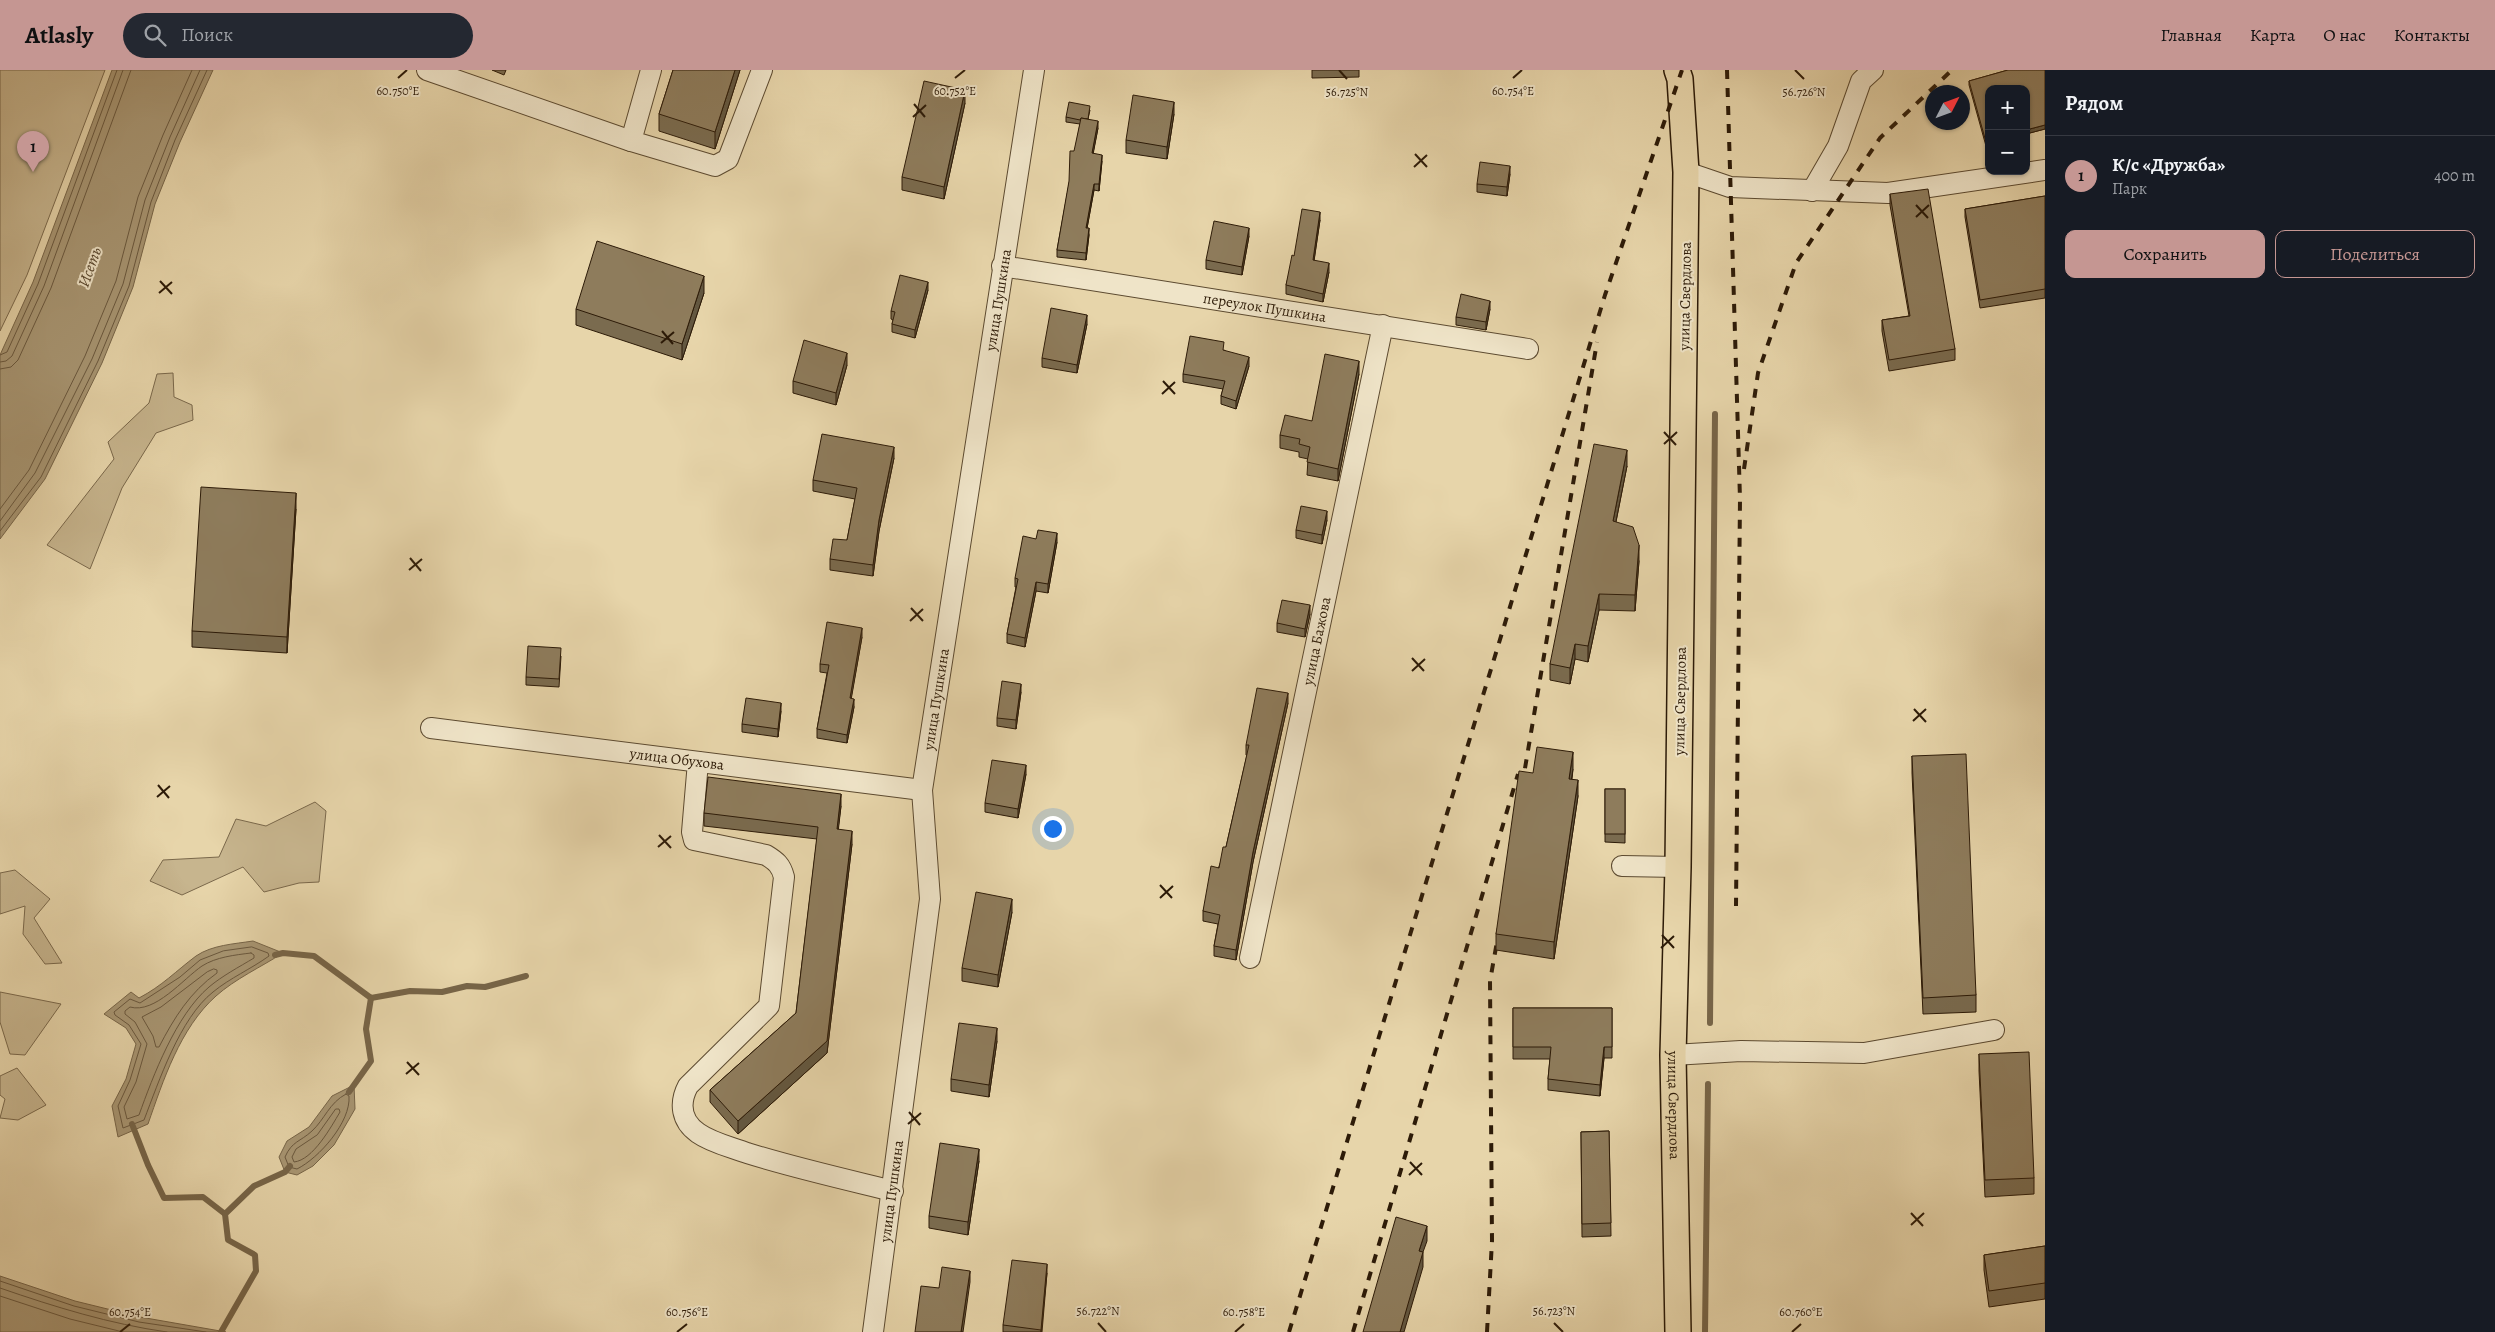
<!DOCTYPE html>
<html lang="ru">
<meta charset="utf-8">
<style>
body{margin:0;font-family:Alegreya,serif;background:#242831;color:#f1f3f6}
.controls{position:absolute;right:15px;top:15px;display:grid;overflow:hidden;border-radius:10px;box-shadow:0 1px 4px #0004}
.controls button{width:45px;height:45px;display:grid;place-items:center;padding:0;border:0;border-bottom:1px solid #363941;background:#171b24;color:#f1f3f6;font:25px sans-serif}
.compass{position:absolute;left:1925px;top:15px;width:45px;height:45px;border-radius:50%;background:#171b24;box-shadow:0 1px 4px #0004;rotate:48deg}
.you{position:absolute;left:1052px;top:758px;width:18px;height:18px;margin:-12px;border:4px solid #fff;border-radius:50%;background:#1a73e8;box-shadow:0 0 0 8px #1a73e833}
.badge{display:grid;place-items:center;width:32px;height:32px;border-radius:50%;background:#c59692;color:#111;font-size:16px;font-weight:700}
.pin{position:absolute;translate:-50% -41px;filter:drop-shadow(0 1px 2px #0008)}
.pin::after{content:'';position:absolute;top:26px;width:18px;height:15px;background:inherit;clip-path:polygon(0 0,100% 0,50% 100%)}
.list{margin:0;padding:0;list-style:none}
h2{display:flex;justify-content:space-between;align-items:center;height:65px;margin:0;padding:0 20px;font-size:21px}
h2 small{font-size:16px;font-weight:400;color:#9ea1a6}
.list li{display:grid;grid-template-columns:32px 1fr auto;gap:15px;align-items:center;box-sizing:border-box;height:80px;padding:0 20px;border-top:1px solid #363941}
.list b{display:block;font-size:19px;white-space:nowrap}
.list p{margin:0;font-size:16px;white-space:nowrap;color:#9ea1a6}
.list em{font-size:16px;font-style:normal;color:#9ea1a6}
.actions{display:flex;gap:10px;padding:15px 20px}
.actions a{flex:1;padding:11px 0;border:1px solid #c59692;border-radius:10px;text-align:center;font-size:18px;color:#c59692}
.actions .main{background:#c59692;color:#111}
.icon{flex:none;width:28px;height:28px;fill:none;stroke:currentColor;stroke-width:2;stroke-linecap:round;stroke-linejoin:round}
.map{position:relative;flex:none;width:2045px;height:1262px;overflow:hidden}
header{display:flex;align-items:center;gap:30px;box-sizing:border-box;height:70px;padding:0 25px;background:#c59692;color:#111}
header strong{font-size:24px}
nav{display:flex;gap:28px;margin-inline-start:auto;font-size:18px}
.search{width:350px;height:45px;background:#242831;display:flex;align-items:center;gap:12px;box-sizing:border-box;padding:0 18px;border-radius:28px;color:#9ea1a6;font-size:19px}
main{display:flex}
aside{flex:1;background:#171b24}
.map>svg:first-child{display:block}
</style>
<header>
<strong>Atlasly</strong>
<div class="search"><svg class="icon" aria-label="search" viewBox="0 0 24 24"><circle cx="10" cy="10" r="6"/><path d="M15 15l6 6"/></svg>Поиск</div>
<nav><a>Главная</a><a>Карта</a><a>О нас</a><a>Контакты</a></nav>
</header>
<main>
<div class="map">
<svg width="2045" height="1262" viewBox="0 0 2045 1262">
<rect width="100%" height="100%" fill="#e7d5aa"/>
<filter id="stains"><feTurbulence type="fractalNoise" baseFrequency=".004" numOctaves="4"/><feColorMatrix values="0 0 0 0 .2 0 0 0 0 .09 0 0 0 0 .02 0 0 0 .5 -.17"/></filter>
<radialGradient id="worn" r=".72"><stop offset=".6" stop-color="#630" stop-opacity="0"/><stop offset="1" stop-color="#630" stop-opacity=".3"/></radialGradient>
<g fill="#c7b58e" stroke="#7a684b">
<polygon points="0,0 105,0 27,205 0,261"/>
<polygon points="173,303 174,327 192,335 193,350 156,363 122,418 90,499 47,475 114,389 108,372 149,333 157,304"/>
<polygon points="315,732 326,741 319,812 299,813 264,822 243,797 182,825 150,811 163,790 219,787 236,749 266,756"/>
<polygon points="15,800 50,829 34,848 62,893 45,894 23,864 25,836 0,844 0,803"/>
<polygon points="0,922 61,934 25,985 10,984 0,952"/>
<polygon points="17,998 46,1035 18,1050 0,1048 5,1029 0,1025 0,1006"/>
</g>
<g fill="#a89673" stroke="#776548">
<polygon points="112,0 213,0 180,72 155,134 133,217 102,293 45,409 0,469 0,285 33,212"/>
<path d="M253,871L283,883C261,897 235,909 216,926C180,958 163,1011 148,1054L118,1067L112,1036L126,1009L136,974L126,958L104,944L131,922L139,928C162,916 176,901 196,886C212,875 234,874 253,871Z"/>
<polygon points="354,1015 355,1039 334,1075 313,1096 297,1105 285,1102 279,1087 287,1071 309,1057 332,1026"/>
<polygon points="0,1206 75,1231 140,1247 226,1262 0,1262"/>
</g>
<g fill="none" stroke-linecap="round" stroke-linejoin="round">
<g stroke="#6a583e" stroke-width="1">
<polyline points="0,285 7,282 38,214 117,0"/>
<polyline points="0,292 6,291 12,286 44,216 123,0"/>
<polyline points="0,299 11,297 18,290 51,218 131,0"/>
<polyline points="0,439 29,400 85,286 116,211 138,127 163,65 192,0"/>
<polyline points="0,451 35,403 92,289 123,214 145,130 170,67 200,0"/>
<polyline points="0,461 41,407 98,291 129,216 151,132 175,70 207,0"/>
<path d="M252,877L268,883L269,886C251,899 230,908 213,922C180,948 159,1011 144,1050L123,1058L118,1036L130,1010L141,974L129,955L115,945L114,942L130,929L140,933L180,907L200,890L223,881Z"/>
<path d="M251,883L254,885V888C239,897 222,906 209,917C176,945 153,1006 139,1045L127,1049L124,1037L136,1012L147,974L135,952L125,944V941L130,937C155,944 183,909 202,896C216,887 235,885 251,883Z"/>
<path d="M214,899L217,900V903C190,922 174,948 159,977H156L153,966L142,947L161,937L207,902Z"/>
<path d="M346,1024L349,1026C351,1052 319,1088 297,1099L289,1097L285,1087C292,1071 300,1072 312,1061C325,1049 329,1033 346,1024Z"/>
<path d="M336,1039H339L340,1042C331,1057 313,1090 294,1092L292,1087L296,1079L317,1065Z"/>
<polyline points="0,1211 74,1236 139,1252 206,1262"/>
<path d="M0,1218C55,1237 110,1254 167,1262"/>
<polyline points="0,1226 70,1249 123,1262"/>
</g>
<g stroke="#776548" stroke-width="6">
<polyline points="275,885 283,883 314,886 371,928 410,921 442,922 467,916 485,917 526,906"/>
<polyline points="1710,953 1715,344"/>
<polyline points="349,1022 371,991 366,959 371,928"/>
<polyline points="132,1054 148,1095 164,1128 203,1127 225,1144"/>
<polyline points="221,1262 256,1201 255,1185 228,1170 225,1144 254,1116 285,1102 290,1096"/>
<polyline points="1705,1262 1708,1014"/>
</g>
<defs>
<g id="minor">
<polyline points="427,0 631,71"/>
<polyline points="651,0 631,71 715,96 728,89 762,0"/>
<polyline points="1686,102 1730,117 1888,123 2045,100"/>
<polyline points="1812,121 1838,76 1861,11 1873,0"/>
<path id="s1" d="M1002,196L1528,279"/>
<path id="s2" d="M431,658L922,720"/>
<path d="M698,692L692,762L694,770L766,785C776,791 781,795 784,807L769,936L688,1016C679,1033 681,1051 698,1063C712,1073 731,1077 747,1083C795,1098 844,1109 893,1121"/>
<polyline points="1622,796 1678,797"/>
<path id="s3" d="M1250,888L1383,255"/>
<polyline points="1673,985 1741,981 1864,983 1994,960"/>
<path id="s4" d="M873,1262L930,829L922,720L1034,0"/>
</g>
<g id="major">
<path id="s5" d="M1677,0L1680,9L1686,102L1678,797L1673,985L1678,1262"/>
</g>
</defs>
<use href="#minor" stroke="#5c4a30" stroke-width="22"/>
<use href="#major" stroke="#2d1b08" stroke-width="28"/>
<use href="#minor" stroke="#efe4c8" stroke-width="20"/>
<use href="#major" stroke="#e7d5aa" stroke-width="25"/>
<g stroke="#2d1b08" stroke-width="4" stroke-dasharray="9 9" stroke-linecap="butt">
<polyline points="1727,0 1740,429 1736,836"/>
<polyline points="1744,399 1758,303 1796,193 1880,68 1952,0"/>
<polyline points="1522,716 1597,272"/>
<polyline points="1289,1262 1605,225 1682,0"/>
<polyline points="1353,1262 1518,704"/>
<polyline points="1487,1262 1492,1171 1490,911 1498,866"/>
</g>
</g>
<g fill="#7a6b4f" stroke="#2d1b08">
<polygon points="492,0 506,0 504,5"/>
<polygon points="673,0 740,0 715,79 659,61 659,44"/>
<polygon points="1312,0 1359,0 1359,7 1312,8"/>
<polygon points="2008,0 2045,0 2045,59 2026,64 2026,19 1989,19 1989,75 1986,76 1969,15 1969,11"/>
<polygon points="965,33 944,129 902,120 902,107"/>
<polygon points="1090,40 1088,49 1098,58 1093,83 1102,91 1099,121 1094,120 1087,158 1089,165 1086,190 1057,187 1057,180 1080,54 1066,52 1066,47"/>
<polygon points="1174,44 1167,89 1126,83 1126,70"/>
<polygon points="1510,104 1507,126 1477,122 1477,114"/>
<polygon points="1890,124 1955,279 1955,290 1889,301 1882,261 1882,250 1909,246 1890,135"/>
<polygon points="2045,126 2045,228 1980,238 1965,147 1965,139"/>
<polygon points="1320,150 1314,190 1329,202 1323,232 1286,224 1286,215 1294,186"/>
<polygon points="1249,166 1242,205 1206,199 1206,190"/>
<polygon points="928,220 915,268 892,262 892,254 893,250 891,249 891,241"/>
<polygon points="704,223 682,290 576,255 576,239"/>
<polygon points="1490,239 1486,260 1456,255 1456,247"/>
<polygon points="1087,254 1077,303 1042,297 1042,288"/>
<polygon points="1224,280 1249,296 1236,339 1221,334 1221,326 1223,319 1183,312 1183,304"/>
<polygon points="847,295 836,335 793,323 793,311"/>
<polygon points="1359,304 1338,411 1307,405 1308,389 1299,387 1299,382 1280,378 1280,365 1312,351"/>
<polygon points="894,388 879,461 873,506 830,500 830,489 847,470 855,429 813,421 813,410"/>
<polygon points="1627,396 1616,452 1639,491 1635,541 1599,540 1588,592 1575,589 1570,614 1550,610 1550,594"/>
<polygon points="296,439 287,583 192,577 192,561"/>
<polygon points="1327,450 1322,474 1296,468 1296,460"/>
<polygon points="1057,472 1048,523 1036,521 1025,577 1007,573 1007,564 1016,517 1015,517 1015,508"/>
<polygon points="1310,544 1305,567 1277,562 1277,553"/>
<polygon points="862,567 851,628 854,637 847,673 817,668 817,659 827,603 820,602 820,594"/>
<polygon points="561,586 559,617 526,615 526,607"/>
<polygon points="1021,622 1016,659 997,656 997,648"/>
<polygon points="1288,633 1253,792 1236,890 1214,886 1214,876 1218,854 1203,851 1203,841 1226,777 1247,685 1246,685 1246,675"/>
<polygon points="781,641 778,667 742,662 742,654"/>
<polygon points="1912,686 1976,925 1976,942 1923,944 1912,703"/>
<polygon points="1573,699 1572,709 1578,726 1554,889 1496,880 1496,864 1533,703"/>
<polygon points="1026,704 1018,748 985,742 985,733"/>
<polygon points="1605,719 1625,719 1625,773 1605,772"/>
<polygon points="841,736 838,759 852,774 827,983 738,1064 710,1032 710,1020 796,943 817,769 704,756 704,743"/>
<polygon points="1012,842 998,917 962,911 962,898"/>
<polygon points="1513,938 1612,938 1612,988 1604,988 1600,1026 1548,1020 1548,1009 1550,989 1513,989"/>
<polygon points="997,971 989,1027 951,1021 951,1009"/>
<polygon points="1979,984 2034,1108 2034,1124 1985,1127 1979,1001"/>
<polygon points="1609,1061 1611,1166 1582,1167 1581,1062"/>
<polygon points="979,1091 968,1165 929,1158 929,1146"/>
<polygon points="2045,1176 2045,1229 1989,1237 1984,1200 1984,1185"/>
<polygon points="1047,1203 1042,1262 1003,1262 1003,1255"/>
</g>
<g fill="#635740" stroke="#2d1b08">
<polygon points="735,0 740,0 715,79 715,62"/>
<polygon points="965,20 965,33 944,129 944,117"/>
<polygon points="1174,32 1174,44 1167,89 1167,77"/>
<polygon points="1098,51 1098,58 1092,90 1092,83"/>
<polygon points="2045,55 2045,59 2026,64 2026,60"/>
<polygon points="1989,71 1989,75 1986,76 1986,72"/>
<polygon points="1102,85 1102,91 1099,121 1099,114"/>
<polygon points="1510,96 1510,104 1507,126 1507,117"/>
<polygon points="1094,114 1094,120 1086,164 1086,158"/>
<polygon points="1320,142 1320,150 1313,198 1313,190"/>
<polygon points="1089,158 1089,165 1086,190 1086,183"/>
<polygon points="1249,158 1249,166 1242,205 1242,197"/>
<polygon points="1329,193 1329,202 1323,232 1323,224"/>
<polygon points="704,206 704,223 682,290 682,274"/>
<polygon points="928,212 928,220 915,268 915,260"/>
<polygon points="1490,231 1490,239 1486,260 1486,252"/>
<polygon points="1087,245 1087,254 1077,303 1077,295"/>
<polygon points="847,283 847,295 836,335 836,323"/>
<polygon points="1249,287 1249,296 1236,339 1236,331"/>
<polygon points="1359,291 1359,304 1338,411 1338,399"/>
<polygon points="894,377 894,388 879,461 873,506 873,495 879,450"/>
<polygon points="1627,380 1627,396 1613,466 1613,451"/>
<polygon points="296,423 296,439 287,583 287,567"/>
<polygon points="1327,441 1327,450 1322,474 1322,465"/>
<polygon points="1057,463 1057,472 1048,523 1048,514"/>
<polygon points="1639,475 1639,491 1635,541 1635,525"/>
<polygon points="1036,512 1036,521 1025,577 1025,568"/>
<polygon points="1599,524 1599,540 1588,592 1588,576"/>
<polygon points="1310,535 1310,544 1305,567 1305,559"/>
<polygon points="862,558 862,567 850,636 850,628"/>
<polygon points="1575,574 1575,589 1570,614 1570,598"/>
<polygon points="1021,614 1021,622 1016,659 1016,650"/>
<polygon points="1288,623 1288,633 1253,792 1236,890 1236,880 1253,782"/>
<polygon points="854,629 854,637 847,673 847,665"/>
<polygon points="781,633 781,641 778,667 778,659"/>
<polygon points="1573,682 1573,699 1569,725 1569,709"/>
<polygon points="1026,695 1026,704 1018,748 1018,739"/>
<polygon points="1578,710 1578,726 1554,889 1554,872"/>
<polygon points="841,724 841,736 837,772 837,759"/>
<polygon points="852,761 852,774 827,983 738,1064 738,1051 827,971"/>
<polygon points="1012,829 1012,842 998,917 998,905"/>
<polygon points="997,958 997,971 989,1027 989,1015"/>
<polygon points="1604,977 1604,988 1600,1026 1600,1015"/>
<polygon points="979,1079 979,1091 968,1165 968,1152"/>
<polygon points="1427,1156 1427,1171 1423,1182 1423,1197 1404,1262 1400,1262 1419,1181"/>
<polygon points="1047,1194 1047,1203 1041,1262"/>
<polygon points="970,1201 970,1212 963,1262 961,1262"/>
</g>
<g fill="#8e7c5c" stroke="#2d1b08">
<polygon points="673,0 735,0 715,62 659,44"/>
<polygon points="2008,0 2045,0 2045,55 2026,60 2026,19 1989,19 1989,71 1986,72 1969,11"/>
<polygon points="924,11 965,20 944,117 902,107"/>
<polygon points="1133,25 1174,32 1167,77 1126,70"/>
<polygon points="1069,32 1090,36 1088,49 1081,48 1080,50 1066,47"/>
<polygon points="1081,48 1098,51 1092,83 1102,85 1099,114 1094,114 1086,158 1089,158 1086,183 1057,180 1069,111 1070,81 1074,81"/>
<polygon points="1480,92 1510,96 1507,117 1477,114"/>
<polygon points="1928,119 1955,279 1889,290 1882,250 1910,246 1890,124"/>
<polygon points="2045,126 2045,219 1980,230 1965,139"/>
<polygon points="1302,139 1320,142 1313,190 1329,193 1323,224 1286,215 1292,185 1294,186"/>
<polygon points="1214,151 1249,158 1242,197 1206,190"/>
<polygon points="597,171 704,206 682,274 576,239"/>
<polygon points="900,205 928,212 915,260 892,254 895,242 891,241"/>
<polygon points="1461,224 1490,231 1486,252 1456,247"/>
<polygon points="1051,238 1087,245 1077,295 1042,288"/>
<polygon points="1190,266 1224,272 1223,280 1249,287 1236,331 1221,326 1225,311 1183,304"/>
<polygon points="804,270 847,283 836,323 793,311"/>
<polygon points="1325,284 1359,291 1338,399 1307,392 1310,377 1299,374 1300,369 1280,365 1285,345 1312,351"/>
<polygon points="822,364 894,377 879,450 873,495 830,489 833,469 847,470 857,418 813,410"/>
<polygon points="1594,374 1627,380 1613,451 1633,457 1639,475 1635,525 1599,524 1588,576 1575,574 1570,598 1550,594"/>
<polygon points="201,417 296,423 287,567 192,561"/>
<polygon points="1301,436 1327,441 1322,465 1296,460"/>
<polygon points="1038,460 1057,463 1048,514 1036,512 1025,568 1007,564 1018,509 1015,508 1023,466 1036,469"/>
<polygon points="1282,530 1310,535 1305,559 1277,553"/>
<polygon points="827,552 862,558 850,628 854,629 847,665 817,659 829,595 820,594"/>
<polygon points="528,576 561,578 559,609 526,607"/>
<polygon points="1002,611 1021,614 1016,650 997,648"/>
<polygon points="1257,618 1288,623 1253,782 1236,880 1214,876 1220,845 1203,841 1211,796 1219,798 1223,777 1226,777 1249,675 1246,675"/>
<polygon points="746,628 781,633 778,659 742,654"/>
<polygon points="1537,677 1573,682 1569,709 1578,710 1554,872 1496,864 1519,701 1533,703"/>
<polygon points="1966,684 1976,925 1923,928 1912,686"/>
<polygon points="992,690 1026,695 1018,739 985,733"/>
<polygon points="708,707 841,724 837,759 852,761 827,971 738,1051 710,1020 796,943 818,757 704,743"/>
<rect x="1605" y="719" width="20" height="45"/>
<polygon points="976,822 1012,829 998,905 962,898"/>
<polygon points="1513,938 1612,938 1612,977 1604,977 1600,1015 1548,1009 1551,977 1513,977"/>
<polygon points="959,953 997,958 989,1015 951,1009"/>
<polygon points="2029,982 2034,1108 1985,1110 1979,984"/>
<polygon points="1609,1061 1611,1153 1582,1154 1581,1062"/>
<polygon points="940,1073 979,1079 968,1152 929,1146"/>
<polygon points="1396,1147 1427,1156 1419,1181 1423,1182 1400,1262 1363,1262"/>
<polygon points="2045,1176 2045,1213 1989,1221 1984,1185"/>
<polygon points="1012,1190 1047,1194 1041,1260 1003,1255"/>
<polygon points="942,1197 970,1201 961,1262 915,1262 921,1216 939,1218"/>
</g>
<path fill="none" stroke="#2d1b08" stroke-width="2" d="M1339,0L1347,9M1795,0L1804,9M398,8L407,0M955,8L965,0M1513,8L1522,0M914,34L925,47M913,47L926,35M1415,84L1427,97M1414,97L1427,85M1916,135L1928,148M1916,147L1929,135M160,211L172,224M159,223L172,212M662,261L673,274M661,273L674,262M1163,311L1175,324M1162,324L1175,312M1664,362L1676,375M1664,374L1677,362M410,488L421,501M409,500L422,489M911,538L923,551M910,551L923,539M1412,588L1424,601M1412,601L1425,589M1914,639L1926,652M1913,651L1926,639M158,715L169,728M157,727L170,716M659,765L671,778M658,777L671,766M1160,815L1172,828M1160,828L1173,816M1662,865L1674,878M1661,878L1674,866M407,992L419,1005M406,1004L419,993M909,1042L920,1055M908,1054L921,1043M1410,1092L1422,1105M1409,1105L1422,1093M1911,1143L1923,1156M1911,1155L1924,1143M1098,1253L1106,1262M1554,1253L1563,1262M120,1262L130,1254M677,1262L687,1254M1235,1262L1244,1254M1792,1262L1801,1254"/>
<g text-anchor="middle" stroke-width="4" stroke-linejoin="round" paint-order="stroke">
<g font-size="15" fill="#2d1b08" stroke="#efe4c8">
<text transform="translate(1685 226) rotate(-89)" y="5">улица Свердлова</text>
<text dy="5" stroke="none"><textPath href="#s4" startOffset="1042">улица Пушкина</textPath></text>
<text dy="5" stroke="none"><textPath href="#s1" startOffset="266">переулок Пушкина</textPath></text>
<text dy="5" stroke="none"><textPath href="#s3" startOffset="324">улица Бажова</textPath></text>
<text dy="5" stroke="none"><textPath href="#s4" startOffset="638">улица Пушкина</textPath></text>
<text transform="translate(1680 631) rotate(-89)" y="5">улица Свердлова</text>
<text dy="5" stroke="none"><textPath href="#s2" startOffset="248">улица Обухова</textPath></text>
<text dy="5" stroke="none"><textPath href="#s5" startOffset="1036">улица Свердлова</textPath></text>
<text dy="5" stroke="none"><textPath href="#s4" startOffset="142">улица Пушкина</textPath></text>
</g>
<g font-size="16" font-style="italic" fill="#58462d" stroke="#efe4c8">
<text transform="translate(89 197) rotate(-70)" y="6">Исеть</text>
</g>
</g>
<g font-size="12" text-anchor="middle" fill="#2d1b08" stroke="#efe4c8" stroke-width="4" stroke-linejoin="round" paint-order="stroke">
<text x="398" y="25">60.750°E</text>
<text x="955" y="25">60.752°E</text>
<text x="1513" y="25">60.754°E</text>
<text x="1347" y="26">56.725°N</text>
<text x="1804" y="26">56.726°N</text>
<text x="1098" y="1245">56.722°N</text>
<text x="1554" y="1245">56.723°N</text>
<text x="130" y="1246">60.754°E</text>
<text x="687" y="1246">60.756°E</text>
<text x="1244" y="1246">60.758°E</text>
<text x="1801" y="1246">60.760°E</text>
</g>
<rect width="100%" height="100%" filter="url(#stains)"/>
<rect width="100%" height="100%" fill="url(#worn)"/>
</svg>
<div class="controls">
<button>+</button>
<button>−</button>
</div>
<svg class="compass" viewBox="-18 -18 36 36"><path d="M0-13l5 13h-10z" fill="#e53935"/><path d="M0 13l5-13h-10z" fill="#9ea1a6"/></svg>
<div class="you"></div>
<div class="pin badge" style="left:33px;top:102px">1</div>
</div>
<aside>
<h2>Рядом<small></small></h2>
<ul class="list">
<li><span class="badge">1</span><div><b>К/с «Дружба»</b><p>Парк</p></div><em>400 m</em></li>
</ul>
<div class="actions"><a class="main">Сохранить</a><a>Поделиться</a></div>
</aside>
</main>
